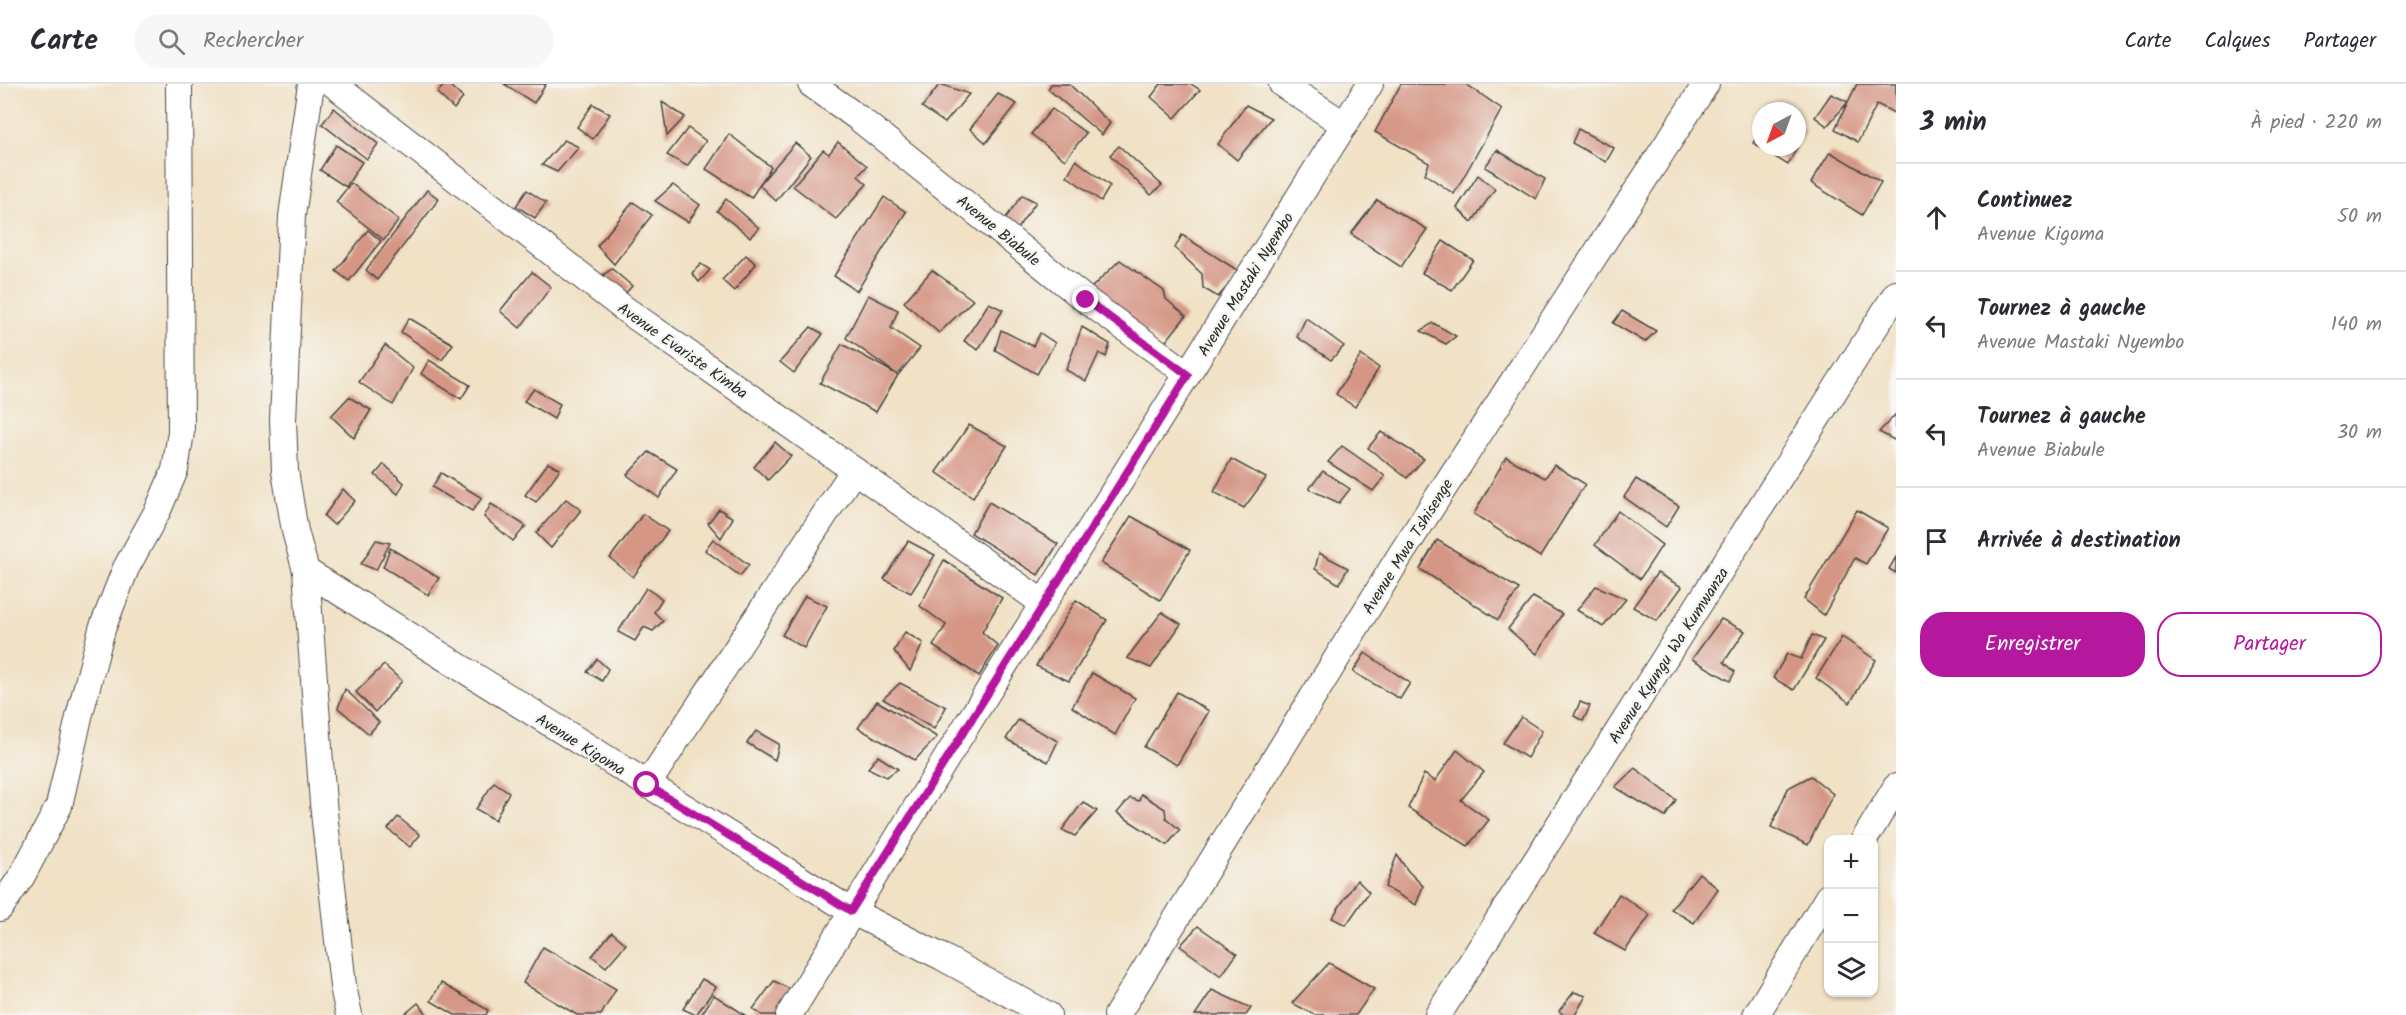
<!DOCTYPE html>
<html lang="fr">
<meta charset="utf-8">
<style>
body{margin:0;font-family:Kalam,sans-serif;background:#f7f7f7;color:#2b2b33}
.controls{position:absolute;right:18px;bottom:18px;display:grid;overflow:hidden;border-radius:12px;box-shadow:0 2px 4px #0004}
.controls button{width:54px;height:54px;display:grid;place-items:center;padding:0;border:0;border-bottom:2px solid #e1e1e2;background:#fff;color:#2b2b33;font:30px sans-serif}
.compass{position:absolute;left:1752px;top:18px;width:54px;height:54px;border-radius:50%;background:#fff;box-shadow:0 2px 4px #0004;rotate:221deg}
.stop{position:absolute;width:18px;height:18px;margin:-14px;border:4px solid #b5179e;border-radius:50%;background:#fff}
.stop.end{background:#b5179e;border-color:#fff;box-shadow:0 2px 6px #0008}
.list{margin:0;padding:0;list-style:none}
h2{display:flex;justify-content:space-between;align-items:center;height:78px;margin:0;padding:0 24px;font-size:26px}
h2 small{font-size:20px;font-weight:400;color:#7c7c81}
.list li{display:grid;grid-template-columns:39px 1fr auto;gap:18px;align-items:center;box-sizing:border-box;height:108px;padding:0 24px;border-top:2px solid #e1e1e2}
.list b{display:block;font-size:22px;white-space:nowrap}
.list p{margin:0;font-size:20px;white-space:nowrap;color:#7c7c81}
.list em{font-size:20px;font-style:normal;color:#7c7c81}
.actions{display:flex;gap:12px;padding:18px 24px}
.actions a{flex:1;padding:14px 0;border:2px solid #b5179e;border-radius:24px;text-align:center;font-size:21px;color:#b5179e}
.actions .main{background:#b5179e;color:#fff}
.icon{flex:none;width:33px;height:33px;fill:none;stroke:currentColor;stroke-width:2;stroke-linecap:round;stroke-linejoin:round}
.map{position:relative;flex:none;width:1896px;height:931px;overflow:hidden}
header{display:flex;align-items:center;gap:36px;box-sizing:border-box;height:84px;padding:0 30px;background:#fff;border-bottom:2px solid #e1e1e2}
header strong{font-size:28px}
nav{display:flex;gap:33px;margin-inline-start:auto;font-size:21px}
.search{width:420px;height:54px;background:#f7f7f7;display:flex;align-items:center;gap:15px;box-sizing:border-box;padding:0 21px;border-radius:33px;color:#7c7c81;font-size:22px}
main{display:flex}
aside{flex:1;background:#fff}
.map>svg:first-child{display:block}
</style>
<header>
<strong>Carte</strong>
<div class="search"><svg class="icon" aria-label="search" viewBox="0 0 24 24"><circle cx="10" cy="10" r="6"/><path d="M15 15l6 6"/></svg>Rechercher</div>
<nav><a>Carte</a><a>Calques</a><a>Partager</a></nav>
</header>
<main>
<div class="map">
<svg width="1896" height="931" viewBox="0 0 1896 931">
<rect width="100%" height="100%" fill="#f6f6f2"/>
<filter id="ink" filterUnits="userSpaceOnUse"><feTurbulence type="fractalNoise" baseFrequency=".0167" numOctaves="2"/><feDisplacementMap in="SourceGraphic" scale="12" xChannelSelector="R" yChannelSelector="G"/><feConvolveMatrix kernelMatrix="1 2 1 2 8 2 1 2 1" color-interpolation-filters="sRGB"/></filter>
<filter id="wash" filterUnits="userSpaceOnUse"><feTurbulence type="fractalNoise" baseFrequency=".008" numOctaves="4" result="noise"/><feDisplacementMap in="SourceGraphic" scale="24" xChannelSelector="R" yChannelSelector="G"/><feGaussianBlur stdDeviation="1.35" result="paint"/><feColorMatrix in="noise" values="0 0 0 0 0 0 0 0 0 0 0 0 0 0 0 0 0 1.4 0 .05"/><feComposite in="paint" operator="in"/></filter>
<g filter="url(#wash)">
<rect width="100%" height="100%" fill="#f1e1c5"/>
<g id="blocks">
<g fill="#d59685">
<polygon points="445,0 448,0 463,14 454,25 437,9"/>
<polygon points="504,0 546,0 534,19"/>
<polygon points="940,0 969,10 945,39 922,23"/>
<polygon points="1051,0 1069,0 1110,39 1102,51 1048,5"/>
<polygon points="1161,0 1191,0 1200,6 1175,34 1151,13"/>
<polygon points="1401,0 1466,0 1502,25 1454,110 1425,90 1429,79 1375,48"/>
<polygon points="1857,0 1896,0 1896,30 1877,20 1858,58 1835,45 1848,18 1827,42 1815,33 1831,10 1848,18"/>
<polygon points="998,10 1017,20 986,59 970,45"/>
<polygon points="662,18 685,33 667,52"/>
<polygon points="593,20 610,30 593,55 577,43"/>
<polygon points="1246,21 1271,34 1237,76 1218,60"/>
<polygon points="334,24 378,60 367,75 322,40"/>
<polygon points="1052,25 1086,49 1065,76 1031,50"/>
<polygon points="1797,43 1805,47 1797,62"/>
<polygon points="688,44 706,57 687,82 667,71"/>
<polygon points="1578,45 1614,64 1606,78 1572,59"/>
<polygon points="1761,45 1761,63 1797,63 1788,81 1753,59"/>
<polygon points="729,50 771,83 751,114 706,85"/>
<polygon points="564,56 579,63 557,88 542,81"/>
<polygon points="838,58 867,82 858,92 867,100 836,135 793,102 823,66 829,70"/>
<polygon points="795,59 811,72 776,117 759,101"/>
<polygon points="336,61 362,78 346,103 320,86"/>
<polygon points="1119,62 1162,101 1151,111 1110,71"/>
<polygon points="1497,66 1545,95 1536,115 1485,83"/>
<polygon points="1830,68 1881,98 1862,131 1811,99"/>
<polygon points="1076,76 1110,102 1101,117 1067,92"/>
<polygon points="1478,91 1495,105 1472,138 1457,124"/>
<polygon points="351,99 399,136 384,156 336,118"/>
<polygon points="673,101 700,121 688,138 655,117"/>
<polygon points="427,106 439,115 377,196 366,186"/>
<polygon points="527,106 546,119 535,134 516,122"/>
<polygon points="1022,111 1036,118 1016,146 1003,138"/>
<polygon points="884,113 906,128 857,207 834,192"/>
<polygon points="726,115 759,144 750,153 717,127"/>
<polygon points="1377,116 1427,145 1401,183 1351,150"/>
<polygon points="633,118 652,131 614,180 597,162"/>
<polygon points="368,146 381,157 349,197 336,187"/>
<polygon points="1182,151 1240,188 1218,213 1203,204 1202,190 1175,164"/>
<polygon points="1443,157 1473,176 1452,206 1422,189"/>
<polygon points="746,171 756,180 734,207 722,196"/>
<polygon points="1120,176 1164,207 1166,215 1186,232 1163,261 1089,206"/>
<polygon points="701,180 710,186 699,198 692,189"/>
<polygon points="612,185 632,202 624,211 600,193"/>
<polygon points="932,186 973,216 939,249 904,218"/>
<polygon points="532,188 551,203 520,244 500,227"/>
<polygon points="868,211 898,226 891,244 920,264 898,291 876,328 820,299 842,260 898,291 846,254"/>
<polygon points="989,219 1003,226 978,266 964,257"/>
<polygon points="1622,227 1656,247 1645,258 1613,239"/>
<polygon points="409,234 453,260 442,276 401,248"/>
<polygon points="1306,234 1344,262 1331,276 1297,253"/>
<polygon points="1433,239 1456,252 1446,260 1421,247"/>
<polygon points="811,243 823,250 794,289 780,278"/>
<polygon points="1082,243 1110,260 1106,273 1099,269 1086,297 1066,286"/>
<polygon points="1001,246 1033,262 1040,249 1055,259 1037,290 995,266"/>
<polygon points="385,261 413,284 393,321 359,298"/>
<polygon points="1361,271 1379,284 1355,323 1336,310"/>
<polygon points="429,276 470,301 461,315 421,290"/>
<polygon points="534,305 560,320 554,335 524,317"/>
<polygon points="349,313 371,326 354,354 331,332"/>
<polygon points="1896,330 1896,357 1879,348"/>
<polygon points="969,341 1007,362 973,413 936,388"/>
<polygon points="1381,348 1424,375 1407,394 1368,364"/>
<polygon points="775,358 791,372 768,396 754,383"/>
<polygon points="1342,362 1385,392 1373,407 1328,378"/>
<polygon points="649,368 677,385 659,414 627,391"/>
<polygon points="1506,373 1545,394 1554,381 1585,400 1540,473 1474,430"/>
<polygon points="1231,375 1266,394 1244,424 1214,408"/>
<polygon points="548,379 560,385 536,418 525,411"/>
<polygon points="384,380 404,399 398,410 375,391"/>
<polygon points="1323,387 1350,405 1339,419 1309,405"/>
<polygon points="441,389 482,414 472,427 432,403"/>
<polygon points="1636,395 1679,422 1666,443 1624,413"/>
<polygon points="343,405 355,417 334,441 324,432"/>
<polygon points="566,415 581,426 551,464 536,449"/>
<polygon points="989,418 1058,460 1038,491 971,449"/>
<polygon points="491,420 526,442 513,457 484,433"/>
<polygon points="719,425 733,434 721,454 708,439"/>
<polygon points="1857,426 1888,444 1866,480 1855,474 1824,531 1804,515"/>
<polygon points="1618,427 1662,461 1640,495 1595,461"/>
<polygon points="643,430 668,447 633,493 610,474"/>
<polygon points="1131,432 1190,466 1160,516 1101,479"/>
<polygon points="713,455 749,481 740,492 705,466"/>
<polygon points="376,456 390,459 376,486 361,480"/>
<polygon points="1437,456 1519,505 1498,536 1420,485"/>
<polygon points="908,457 935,471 911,509 884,495"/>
<polygon points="390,464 439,494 428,511 383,483"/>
<polygon points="1319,469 1348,484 1339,500 1315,485"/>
<polygon points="1896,473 1896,489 1889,485"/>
<polygon points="944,476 1002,514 982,548 998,562 979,592 933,562 946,541 920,522"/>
<polygon points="1657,489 1682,503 1657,537 1633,523"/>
<polygon points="1596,502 1626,515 1603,543 1577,526"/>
<polygon points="646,504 662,515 654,528 663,537 653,547 644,543 635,557 618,548"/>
<polygon points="805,512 827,522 804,564 782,551"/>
<polygon points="1533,513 1562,530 1537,570 1508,545"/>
<polygon points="1076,516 1107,536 1069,597 1036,582"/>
<polygon points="1162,528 1181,540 1151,584 1127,574"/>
<polygon points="1721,535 1745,547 1724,578 1735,588 1730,597 1692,575"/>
<polygon points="905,548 923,559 910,587 894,567"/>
<polygon points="1812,551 1824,556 1794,606 1773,594 1787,570 1801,575"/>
<polygon points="1842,553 1876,576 1850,619 1816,594"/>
<polygon points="1365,569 1410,599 1400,615 1353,588"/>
<polygon points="597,575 608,585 602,597 587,588"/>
<polygon points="384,581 402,597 375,628 356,608"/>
<polygon points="1092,589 1135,614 1115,651 1072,623"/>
<polygon points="900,599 946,623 934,645 883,615"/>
<polygon points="345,605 379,638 369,650 338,624"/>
<polygon points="1177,608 1209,627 1177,681 1144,663"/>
<polygon points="877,617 937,653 915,676 858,644"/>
<polygon points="1580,618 1590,622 1583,637 1574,632"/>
<polygon points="1521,633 1542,647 1527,674 1503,659"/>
<polygon points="1018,636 1058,657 1048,678 1006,655"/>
<polygon points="756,647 779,660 775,676 747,659"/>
<polygon points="1457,666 1484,688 1461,716 1489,736 1468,762 1408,724 1424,690 1435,697"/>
<polygon points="878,672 898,685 886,693 868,684"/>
<polygon points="1635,684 1676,716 1665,733 1615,703"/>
<polygon points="1811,692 1833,710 1808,761 1771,743 1788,704"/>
<polygon points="494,698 509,708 495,736 476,725"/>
<polygon points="1141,710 1165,725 1166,734 1180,746 1167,761 1117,729 1130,714 1139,717"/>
<polygon points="1083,718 1097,727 1075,752 1062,746"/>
<polygon points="398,733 420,751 410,763 388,745"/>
<polygon points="1397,771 1408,787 1423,802 1416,821 1385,803"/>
<polygon points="1699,789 1718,805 1694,839 1671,825"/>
<polygon points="1357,796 1369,808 1346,841 1332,834"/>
<polygon points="1619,810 1650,831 1625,867 1594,849"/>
<polygon points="1198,842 1237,870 1221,892 1180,862"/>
<polygon points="612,848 626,860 606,883 592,872"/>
<polygon points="543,863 616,905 601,931 577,931 523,899"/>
<polygon points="1329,879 1374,905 1356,931 1315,931 1292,919"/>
<polygon points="702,895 716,903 696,931 683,925"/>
<polygon points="774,897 794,907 779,931 762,931 753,925"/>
<polygon points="441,899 488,926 486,931 455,931 431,917"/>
<polygon points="1212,906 1251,924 1246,931 1195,931"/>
<polygon points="1574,908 1586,912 1575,931 1564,931 1559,927"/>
<polygon points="714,911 745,931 701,931"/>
<polygon points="418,919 428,931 404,931"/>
</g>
</g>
</g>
<g filter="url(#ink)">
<use href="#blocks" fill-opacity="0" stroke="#494642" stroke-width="1.5"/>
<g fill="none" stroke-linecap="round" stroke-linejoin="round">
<defs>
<g id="minor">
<polyline points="311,0 292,132 283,336 285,387 295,447 306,487 323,719 343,902 349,931"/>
<polyline points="333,0 626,226 1043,519"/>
<polyline points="811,0 857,33 1086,216 1188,290"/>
<polyline points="1282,0 1345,41"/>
<polyline points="306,487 851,827 942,873 1048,931"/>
<polyline points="647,701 854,386"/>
<polyline points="1864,756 1896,703"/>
<polyline points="0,824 22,792 59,722 79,633 102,545 126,484 158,426 175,386 181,348 179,0"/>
<polyline points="789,931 965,644 1370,0"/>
<polyline points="1117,931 1401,470 1706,0"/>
<polyline points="1438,931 1896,210"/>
<polyline points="1756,931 1828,813"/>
</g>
</defs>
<use href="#minor" stroke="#494642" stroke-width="28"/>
<use href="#minor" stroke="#fff" stroke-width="26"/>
</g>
</g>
<g fill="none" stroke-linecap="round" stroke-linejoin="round" filter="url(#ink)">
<polyline stroke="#b5179e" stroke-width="8" points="647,701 851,827 1188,291 1086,216"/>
</g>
<g text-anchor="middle" stroke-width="4.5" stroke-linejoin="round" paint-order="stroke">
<g font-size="16" fill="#2b2b2b" stroke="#f6f6f2">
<text transform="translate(999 146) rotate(39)" y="6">Avenue Biabule</text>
<text transform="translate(1245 200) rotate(-58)" y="6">Avenue Mastaki Nyembo</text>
<text transform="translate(683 266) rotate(35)" y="6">Avenue Evariste Kimba</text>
<text transform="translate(1407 462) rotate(-58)" y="6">Avenue Mwa Tshisenge</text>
<text transform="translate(1668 571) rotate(-57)" y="6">Avenue Kyungu Wa Kumwanza</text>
<text transform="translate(581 660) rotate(32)" y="6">Avenue Kigoma</text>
</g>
</g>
</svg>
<div class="controls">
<button>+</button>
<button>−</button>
<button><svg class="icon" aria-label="layers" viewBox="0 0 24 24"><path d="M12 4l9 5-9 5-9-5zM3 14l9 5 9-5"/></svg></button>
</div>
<svg class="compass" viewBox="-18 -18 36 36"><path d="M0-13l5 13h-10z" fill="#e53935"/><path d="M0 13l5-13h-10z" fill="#7c7c81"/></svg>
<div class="stop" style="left:647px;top:701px"></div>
<div class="stop end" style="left:1086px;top:216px"></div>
</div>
<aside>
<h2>3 min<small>À pied · 220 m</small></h2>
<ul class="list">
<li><svg class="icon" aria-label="ahead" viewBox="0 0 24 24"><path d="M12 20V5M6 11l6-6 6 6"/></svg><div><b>Continuez</b><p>Avenue Kigoma</p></div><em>50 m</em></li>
<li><svg class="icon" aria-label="left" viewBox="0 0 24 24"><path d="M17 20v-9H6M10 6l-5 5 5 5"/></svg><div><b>Tournez à gauche</b><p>Avenue Mastaki Nyembo</p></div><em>140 m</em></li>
<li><svg class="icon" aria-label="left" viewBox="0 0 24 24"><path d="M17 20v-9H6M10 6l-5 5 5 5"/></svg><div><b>Tournez à gauche</b><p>Avenue Biabule</p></div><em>30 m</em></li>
<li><svg class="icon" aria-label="arrive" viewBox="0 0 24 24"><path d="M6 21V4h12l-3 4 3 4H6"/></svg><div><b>Arrivée à destination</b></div></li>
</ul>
<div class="actions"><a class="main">Enregistrer</a><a>Partager</a></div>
</aside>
</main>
